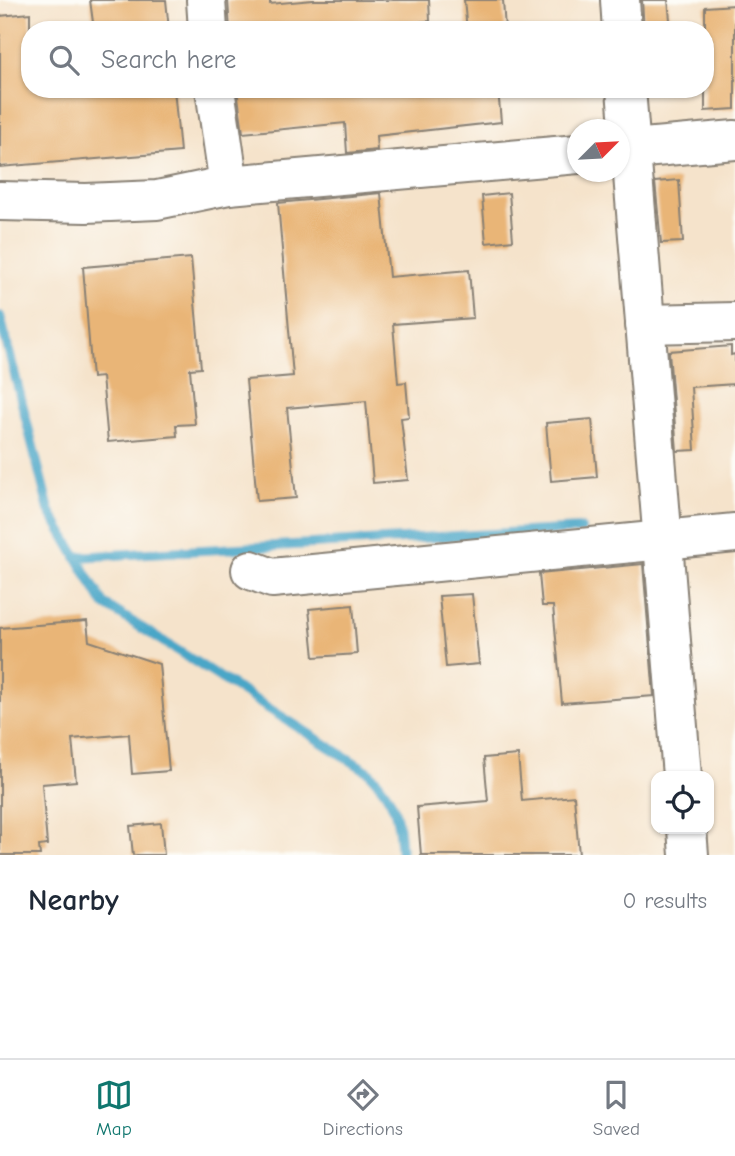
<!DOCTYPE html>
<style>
body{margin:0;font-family:"Comic Neue",sans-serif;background:#f6f6f7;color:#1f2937}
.controls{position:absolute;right:21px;bottom:21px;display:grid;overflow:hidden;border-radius:14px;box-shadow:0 2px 5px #0004}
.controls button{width:63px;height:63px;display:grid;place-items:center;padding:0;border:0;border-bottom:2px solid #e0e1e3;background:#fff;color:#1f2937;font:35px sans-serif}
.compass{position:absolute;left:567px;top:119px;width:63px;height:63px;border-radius:50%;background:#fff;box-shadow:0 2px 5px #0004;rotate:66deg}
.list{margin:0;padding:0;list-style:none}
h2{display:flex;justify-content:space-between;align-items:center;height:91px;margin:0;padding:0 28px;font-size:30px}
h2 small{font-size:23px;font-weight:400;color:#747a83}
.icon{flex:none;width:38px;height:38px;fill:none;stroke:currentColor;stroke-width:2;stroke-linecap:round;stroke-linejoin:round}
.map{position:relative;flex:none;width:735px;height:855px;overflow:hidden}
.search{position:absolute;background:#fff;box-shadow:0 2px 5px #0004;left:21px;right:21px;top:21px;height:77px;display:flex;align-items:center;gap:18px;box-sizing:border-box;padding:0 24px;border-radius:28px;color:#747a83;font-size:26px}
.sheet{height:203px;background:#fff}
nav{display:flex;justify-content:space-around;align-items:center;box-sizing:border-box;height:98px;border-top:2px solid #e0e1e3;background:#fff;font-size:19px;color:#747a83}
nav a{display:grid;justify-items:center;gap:4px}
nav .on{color:#0f766e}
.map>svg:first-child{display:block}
</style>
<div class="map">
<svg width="735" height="855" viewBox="0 0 735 855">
<rect width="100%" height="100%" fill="#fdfcf7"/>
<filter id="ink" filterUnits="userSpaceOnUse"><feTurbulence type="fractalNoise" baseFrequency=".0143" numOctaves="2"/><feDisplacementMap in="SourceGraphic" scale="14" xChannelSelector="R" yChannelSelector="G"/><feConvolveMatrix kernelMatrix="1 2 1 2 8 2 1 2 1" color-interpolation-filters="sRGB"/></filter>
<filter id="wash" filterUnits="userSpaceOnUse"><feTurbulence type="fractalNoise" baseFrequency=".00686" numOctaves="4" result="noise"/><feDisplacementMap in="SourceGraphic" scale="28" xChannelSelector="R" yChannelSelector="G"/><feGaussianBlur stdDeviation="1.57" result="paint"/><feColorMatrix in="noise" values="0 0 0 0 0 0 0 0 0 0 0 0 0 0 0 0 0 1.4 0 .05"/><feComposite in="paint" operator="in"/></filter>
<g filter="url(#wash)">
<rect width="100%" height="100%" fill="#f5e3cb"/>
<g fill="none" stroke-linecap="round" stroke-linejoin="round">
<g stroke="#48a6c7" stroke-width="10">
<path d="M0,316L49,510L104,604L369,772C397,801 398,816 401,855"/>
<polyline points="76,557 581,529"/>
</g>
</g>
<g id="blocks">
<g fill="#e9b577">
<polygon points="90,0 166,0 169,30 94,30"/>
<polygon points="228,0 270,0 270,4 313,0 429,0 430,21 371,26 372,30 230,30"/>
<polygon points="464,0 503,0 505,30 467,30"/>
<polygon points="642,0 668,0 671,30 644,30"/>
<polygon points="735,5 735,109 705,111 705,7"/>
<polygon points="30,13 30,89 174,89 180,152 0,167 0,16"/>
<polygon points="237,89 498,89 501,122 376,136 377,150 347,153 345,123 243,133"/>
<polygon points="679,180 683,242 661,243 655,182"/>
<polygon points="381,193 389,277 469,270 473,318 393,324 398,383 406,382 409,417 401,418 408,480 373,483 366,401 287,408 296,498 257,501 246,380 293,376 278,203"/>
<polygon points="509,193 513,240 486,243 482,196"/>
<polygon points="191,258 201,368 190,369 195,424 176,425 177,436 108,442 102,377 92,378 83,267"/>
<polygon points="731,346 731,355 735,354 735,384 691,387 695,450 677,451 669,351"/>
<polygon points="592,419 597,477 551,481 546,423"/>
<polygon points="643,564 654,696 562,703 553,606 542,606 539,574"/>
<polygon points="472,594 479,664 446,667 439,596"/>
<polygon points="353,605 357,654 314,657 309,609"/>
<polygon points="87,621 89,641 159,664 169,771 132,774 129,734 72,739 76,781 42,784 47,845 39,846 40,855 0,855 0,628"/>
<polygon points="518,755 522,801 574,796 579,855 421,855 417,807 488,801 484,758"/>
<polygon points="161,823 164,855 133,855 130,826"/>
</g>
</g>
</g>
<g filter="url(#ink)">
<use href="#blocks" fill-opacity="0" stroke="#888074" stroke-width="2"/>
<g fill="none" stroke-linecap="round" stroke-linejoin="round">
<defs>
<g id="minor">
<polyline points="206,0 208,30"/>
<polyline points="620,0 622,30"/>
<polyline points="215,89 229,185"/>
<polyline points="626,89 682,776"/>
<polyline points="620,150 735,140"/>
<polyline points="0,201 86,203 157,200 229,185 578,154"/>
<polyline points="645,324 735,322"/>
<polyline points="251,570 272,578 735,533"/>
<polyline points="687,829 689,855"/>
</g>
</defs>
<use href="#minor" stroke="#888074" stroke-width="42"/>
<use href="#minor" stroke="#fff" stroke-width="38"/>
</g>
</g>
</svg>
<div class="controls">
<button><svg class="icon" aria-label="locate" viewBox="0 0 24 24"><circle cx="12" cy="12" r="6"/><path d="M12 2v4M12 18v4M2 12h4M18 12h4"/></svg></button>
</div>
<svg class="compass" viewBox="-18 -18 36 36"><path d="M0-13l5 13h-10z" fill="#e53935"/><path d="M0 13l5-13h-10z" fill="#747a83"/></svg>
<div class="search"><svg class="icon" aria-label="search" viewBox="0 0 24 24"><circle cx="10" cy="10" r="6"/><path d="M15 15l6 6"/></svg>Search here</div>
</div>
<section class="sheet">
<h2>Nearby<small>0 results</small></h2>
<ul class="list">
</ul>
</section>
<nav>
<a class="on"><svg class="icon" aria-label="map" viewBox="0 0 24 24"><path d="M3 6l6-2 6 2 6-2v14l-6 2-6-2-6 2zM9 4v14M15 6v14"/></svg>Map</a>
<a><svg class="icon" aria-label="directions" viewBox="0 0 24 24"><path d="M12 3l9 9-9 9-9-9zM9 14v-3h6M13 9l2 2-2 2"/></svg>Directions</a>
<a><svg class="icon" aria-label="saved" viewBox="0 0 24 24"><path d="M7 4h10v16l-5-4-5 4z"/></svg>Saved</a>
</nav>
